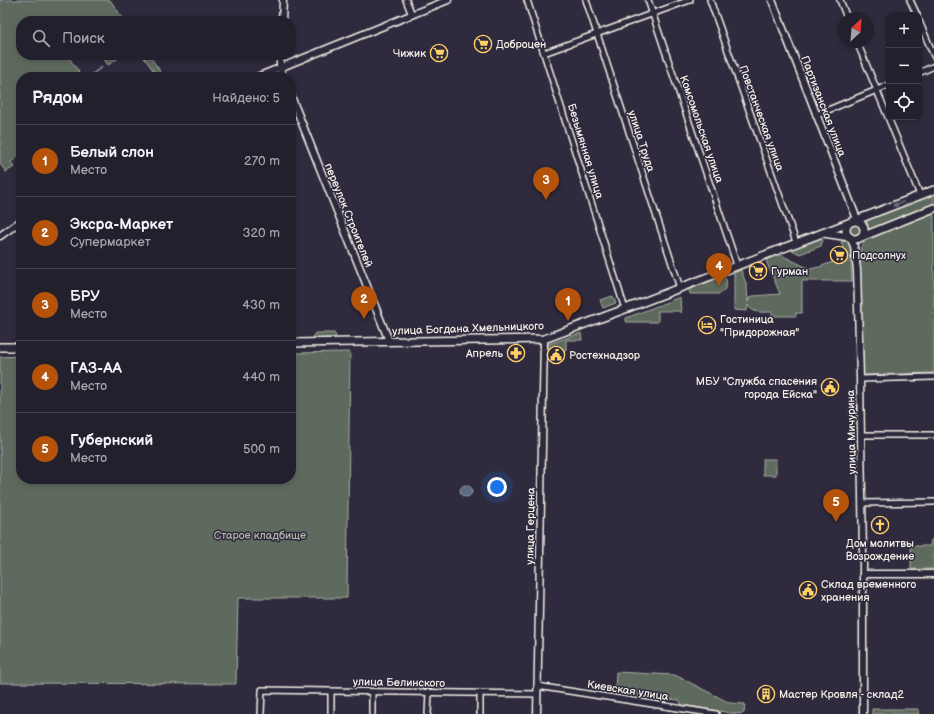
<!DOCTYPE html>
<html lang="ru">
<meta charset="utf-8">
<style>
body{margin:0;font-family:"Balsamiq Sans",sans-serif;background:#2b2836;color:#f1f3f6}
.controls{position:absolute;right:12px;top:12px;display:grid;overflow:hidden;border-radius:8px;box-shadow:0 2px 6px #0003}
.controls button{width:36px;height:36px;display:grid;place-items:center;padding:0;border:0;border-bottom:1px solid #403e4a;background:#23202e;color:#f1f3f6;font:20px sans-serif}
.compass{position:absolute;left:838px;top:12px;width:36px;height:36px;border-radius:50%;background:#23202e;box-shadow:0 2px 6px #0003;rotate:26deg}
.you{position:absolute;left:497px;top:487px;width:14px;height:14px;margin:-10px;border:3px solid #fff;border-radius:50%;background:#1a73e8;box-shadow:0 0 0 6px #1a73e833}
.badge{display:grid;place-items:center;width:26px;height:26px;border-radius:50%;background:#b45309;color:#fff;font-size:13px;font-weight:700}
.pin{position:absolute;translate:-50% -33px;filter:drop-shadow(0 1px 2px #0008)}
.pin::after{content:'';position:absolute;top:21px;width:14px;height:12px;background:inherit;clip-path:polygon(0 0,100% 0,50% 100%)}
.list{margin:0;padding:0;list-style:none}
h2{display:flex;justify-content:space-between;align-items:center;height:52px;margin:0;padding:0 16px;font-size:17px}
h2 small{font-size:13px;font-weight:400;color:#a3a3aa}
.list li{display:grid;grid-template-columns:26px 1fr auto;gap:12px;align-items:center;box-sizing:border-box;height:72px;padding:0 16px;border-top:1px solid #403e4a}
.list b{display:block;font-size:15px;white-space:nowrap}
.list p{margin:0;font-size:13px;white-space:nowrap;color:#a3a3aa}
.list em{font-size:13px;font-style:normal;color:#a3a3aa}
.icon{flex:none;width:22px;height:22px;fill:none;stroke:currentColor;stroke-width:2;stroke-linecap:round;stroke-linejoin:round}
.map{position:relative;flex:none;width:934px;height:714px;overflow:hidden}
.search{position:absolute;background:#23202e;box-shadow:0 2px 6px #0003;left:16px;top:16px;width:280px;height:44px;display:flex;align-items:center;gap:10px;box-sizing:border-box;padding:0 14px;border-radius:16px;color:#a3a3aa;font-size:15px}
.panel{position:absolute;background:#23202e;box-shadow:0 2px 6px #0003;left:16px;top:72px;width:280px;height:412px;border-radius:16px}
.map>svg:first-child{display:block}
</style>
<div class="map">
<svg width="934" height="714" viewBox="0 0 934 714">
<rect width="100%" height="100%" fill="#2f2a3d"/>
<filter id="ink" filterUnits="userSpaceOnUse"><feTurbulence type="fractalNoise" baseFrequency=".025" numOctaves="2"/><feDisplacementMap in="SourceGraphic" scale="8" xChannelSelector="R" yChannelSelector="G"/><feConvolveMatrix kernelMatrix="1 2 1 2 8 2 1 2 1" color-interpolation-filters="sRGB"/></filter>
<g filter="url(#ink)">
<g fill="#5e6a5f" stroke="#a9aea4">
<polygon points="0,0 110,0 125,21 21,21 21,55 67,55 79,72 76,75 78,77 21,77 21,154 11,162 14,167 6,172 0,164"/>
<polygon points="101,55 123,55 108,65"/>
<polygon points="142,55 149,55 164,77 158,77"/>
<polygon points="934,193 934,205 872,230 868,229 866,226 868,218"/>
<polygon points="934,211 934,373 863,375 860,256 861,247 867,238"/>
<circle cx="855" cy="230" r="6"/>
<polygon points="819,238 823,240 821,246 800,254 792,250 792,248"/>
<path d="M844,241H847L850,245L852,281H802V313H796V316H772V312C763,312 752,314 748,305L747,311L734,310V273L741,270L747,286L748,302L749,298L753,296L780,294L765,258L777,254L781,255L810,269L819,267L846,257L841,242Z"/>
<path d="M722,275L726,279C728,285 725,290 720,294H690L688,286Z"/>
<polygon points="613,296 616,303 603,308 600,300"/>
<polygon points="680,297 681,313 678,311 658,311 658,322 626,322 626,318"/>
<polygon points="315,333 334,333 336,336 334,339 315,339 313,336"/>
<polygon points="581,333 582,340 566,340 566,350 547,349 549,344"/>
<polygon points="350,352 347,598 238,598 236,684 0,683 0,357 21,356 21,479 291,479 291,353"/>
<polygon points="850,395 855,395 856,422 850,422"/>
<rect x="763" y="459" width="13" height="16"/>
<polygon points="931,540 934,540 934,569 911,569 911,546 930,546"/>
<polygon points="616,672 675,675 730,703 745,704 744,713 737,714 682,705 679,700 669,699 666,701 640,698 636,691 615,689"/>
<polygon points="872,709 918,709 919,714 872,714"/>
</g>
<circle fill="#5d6b83" stroke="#99a1ab" cx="466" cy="491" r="6"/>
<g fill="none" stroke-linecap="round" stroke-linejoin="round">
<polyline stroke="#99a1ab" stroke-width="1.5" points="88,77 102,67"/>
<defs>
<g id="minor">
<polyline points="406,0 412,15"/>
<polyline points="527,0 625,309"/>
<polyline points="586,0 680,288"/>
<polyline points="648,0 737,265"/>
<polyline points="710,0 796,242"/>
<polyline points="840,0 847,18"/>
<polyline points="910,0 917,15"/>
<polyline points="919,21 934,56"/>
<polyline points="857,42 920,195"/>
<polyline points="544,53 690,0"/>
<polyline points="919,73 934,66"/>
<polyline points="816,115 889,85"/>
<polyline points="860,379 934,377"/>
<polyline points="861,435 934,435"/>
<polyline points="862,503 934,502"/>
<polyline points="537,686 716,714"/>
<polyline points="261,714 262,690 537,694"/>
<polyline points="331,714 331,691"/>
<polyline points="372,714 372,692"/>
<polyline points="428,714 429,693"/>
<polyline points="480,714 480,693"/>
</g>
<g id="tertiary">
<polyline points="772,0 857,219"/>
<polyline points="282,21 283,0"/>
<polyline points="280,55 280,68 283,77"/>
<polyline points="257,77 448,0"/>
<polyline points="291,96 389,341"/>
<polyline points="0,236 21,221"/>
<polyline points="850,237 854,246 857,270 860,379 863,554 863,714"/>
<polyline points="863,574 934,574"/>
<polyline points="537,714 544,339"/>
</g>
<g id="secondary">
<circle cx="855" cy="230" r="9"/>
<polyline points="823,233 850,237"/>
<polyline points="859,238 934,208"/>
<polyline points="291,343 544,339 625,309 934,190"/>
<polyline points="0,347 21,347"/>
</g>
</defs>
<use href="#minor" stroke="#f4f1e8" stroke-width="8"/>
<use href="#tertiary" stroke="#f4f1e8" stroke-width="9"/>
<use href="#secondary" stroke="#f4f1e8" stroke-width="10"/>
<use href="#minor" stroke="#2f2a3d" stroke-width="5"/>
<use href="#tertiary" stroke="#2f2a3d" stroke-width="6"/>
<use href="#secondary" stroke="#2f2a3d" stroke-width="7"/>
</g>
<defs><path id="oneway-solid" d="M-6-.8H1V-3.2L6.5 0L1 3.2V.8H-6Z"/></defs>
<use fill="#747079" href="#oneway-solid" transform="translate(898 204) rotate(159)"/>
</g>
<defs>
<symbol id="supermarket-ring" viewBox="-11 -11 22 22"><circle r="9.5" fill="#2f2a3d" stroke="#ffd166" stroke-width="1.5"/><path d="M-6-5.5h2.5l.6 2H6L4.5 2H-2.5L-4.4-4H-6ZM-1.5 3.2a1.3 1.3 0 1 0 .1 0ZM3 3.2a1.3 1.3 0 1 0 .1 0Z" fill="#ffd166"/></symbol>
<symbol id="hotel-ring" viewBox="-11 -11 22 22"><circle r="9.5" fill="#2f2a3d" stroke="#ffd166" stroke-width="1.5"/><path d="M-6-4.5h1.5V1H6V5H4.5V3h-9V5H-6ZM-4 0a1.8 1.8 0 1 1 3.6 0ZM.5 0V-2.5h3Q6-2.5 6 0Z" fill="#ffd166"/></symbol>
<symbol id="pharmacy-ring" viewBox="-11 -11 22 22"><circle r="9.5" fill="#2f2a3d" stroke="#ffd166" stroke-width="1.5"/><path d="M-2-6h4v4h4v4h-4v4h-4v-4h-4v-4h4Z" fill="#ffd166"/></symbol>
<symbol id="civic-ring" viewBox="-11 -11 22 22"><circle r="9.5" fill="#2f2a3d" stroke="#ffd166" stroke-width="1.5"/><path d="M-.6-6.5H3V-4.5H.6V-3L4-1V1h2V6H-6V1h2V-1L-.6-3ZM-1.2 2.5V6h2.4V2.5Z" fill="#ffd166"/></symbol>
<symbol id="church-ring" viewBox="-11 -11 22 22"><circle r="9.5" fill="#2f2a3d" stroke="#ffd166" stroke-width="1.5"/><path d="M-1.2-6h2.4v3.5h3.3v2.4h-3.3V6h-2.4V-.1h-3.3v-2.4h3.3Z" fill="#ffd166"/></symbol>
<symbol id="building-ring" viewBox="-11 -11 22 22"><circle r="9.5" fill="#2f2a3d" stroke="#ffd166" stroke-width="1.5"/><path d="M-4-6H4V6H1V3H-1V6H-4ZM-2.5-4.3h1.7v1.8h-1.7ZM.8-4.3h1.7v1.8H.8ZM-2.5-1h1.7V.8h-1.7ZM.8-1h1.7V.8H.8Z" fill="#ffd166"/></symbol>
</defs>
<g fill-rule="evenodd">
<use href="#supermarket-ring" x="473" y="34" width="20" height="20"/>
<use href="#supermarket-ring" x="429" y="43" width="20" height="20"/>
<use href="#supermarket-ring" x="829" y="245" width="20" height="20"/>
<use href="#supermarket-ring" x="748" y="261" width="20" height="20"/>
<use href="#hotel-ring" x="697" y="315" width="20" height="20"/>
<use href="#pharmacy-ring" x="506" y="343" width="20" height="20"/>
<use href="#civic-ring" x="546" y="345" width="20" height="20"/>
<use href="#civic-ring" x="820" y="377" width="20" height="20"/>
<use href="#church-ring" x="870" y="515" width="20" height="20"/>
<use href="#civic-ring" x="798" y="580" width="20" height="20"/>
<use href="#building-ring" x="756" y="684" width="20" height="20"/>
</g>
<g text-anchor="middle" stroke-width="3" stroke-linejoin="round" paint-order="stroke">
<g font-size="11" fill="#f4f1e8" stroke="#2f2a3d" text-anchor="start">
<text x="496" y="48">Доброцен</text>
<text x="426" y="57" text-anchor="end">Чижик</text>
<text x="852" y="259">Подсолнух</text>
<text x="771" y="275">Гурман</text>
<text x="720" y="323">Гостиница<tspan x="720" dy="13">"Придорожная"</tspan></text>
<text x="503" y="357" text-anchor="end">Апрель</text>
<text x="569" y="359">Ростехнадзор</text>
<text x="817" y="385" text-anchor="end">МБУ "Служба спасения<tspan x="817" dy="13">города Ейска"</tspan></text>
<text x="880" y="547" text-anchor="middle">Дом молитвы<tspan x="880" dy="13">Возрождение</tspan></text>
<text x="821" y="588">Склад временного<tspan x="821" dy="13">хранения</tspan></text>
<text x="779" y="698">Мастер Кровля - склад2</text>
</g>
<g font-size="11" fill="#f4f1e8" stroke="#2f2a3d">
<text transform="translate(824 106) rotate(69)" y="4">Партизанская улица</text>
<text transform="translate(762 118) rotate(70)" y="4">Повстанческая улица</text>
<text transform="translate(702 129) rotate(71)" y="4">Комсомольская улица</text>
<text transform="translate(642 141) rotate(72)" y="4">улица Труда</text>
<text transform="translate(586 151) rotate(73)" y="4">Безымянная улица</text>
<text transform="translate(349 215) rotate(68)" y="4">переулок Строителей</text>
<text transform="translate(468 328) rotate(-2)" y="4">улица Богдана Хмельницкого</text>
<text transform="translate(851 432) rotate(-91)" y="4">улица Мичурина</text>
<text transform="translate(530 526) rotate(-89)" y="4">улица Герцена</text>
<text transform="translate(399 682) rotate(1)" y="4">улица Белинского</text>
<text transform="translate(628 690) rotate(9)" y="4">Киевская улица</text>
</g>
<g font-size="11" fill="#b0b4aa" stroke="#2f2a3d">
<text x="260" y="539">Старое кладбище</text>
</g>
</g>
</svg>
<div class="controls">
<button>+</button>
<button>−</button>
<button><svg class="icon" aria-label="locate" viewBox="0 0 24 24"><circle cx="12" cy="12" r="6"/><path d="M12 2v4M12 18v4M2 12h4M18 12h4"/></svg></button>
</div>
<svg class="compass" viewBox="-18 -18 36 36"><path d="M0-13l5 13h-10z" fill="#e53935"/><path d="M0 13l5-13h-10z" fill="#a3a3aa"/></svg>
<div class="you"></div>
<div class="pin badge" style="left:568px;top:321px">1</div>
<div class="pin badge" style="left:364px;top:319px">2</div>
<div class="pin badge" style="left:546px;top:200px">3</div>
<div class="pin badge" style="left:719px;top:286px">4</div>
<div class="pin badge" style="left:836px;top:522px">5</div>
<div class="search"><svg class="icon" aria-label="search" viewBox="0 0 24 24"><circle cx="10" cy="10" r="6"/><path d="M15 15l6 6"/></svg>Поиск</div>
<section class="panel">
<h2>Рядом<small>Найдено: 5</small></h2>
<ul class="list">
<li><span class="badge">1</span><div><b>Белый слон</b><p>Место</p></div><em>270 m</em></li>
<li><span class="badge">2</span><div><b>Эксра-Маркет</b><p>Супермаркет</p></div><em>320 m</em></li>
<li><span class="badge">3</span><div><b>БРУ</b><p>Место</p></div><em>430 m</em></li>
<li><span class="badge">4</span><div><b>ГАЗ-АА</b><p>Место</p></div><em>440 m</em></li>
<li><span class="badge">5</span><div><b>Губернский</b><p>Место</p></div><em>500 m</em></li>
</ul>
</section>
</div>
